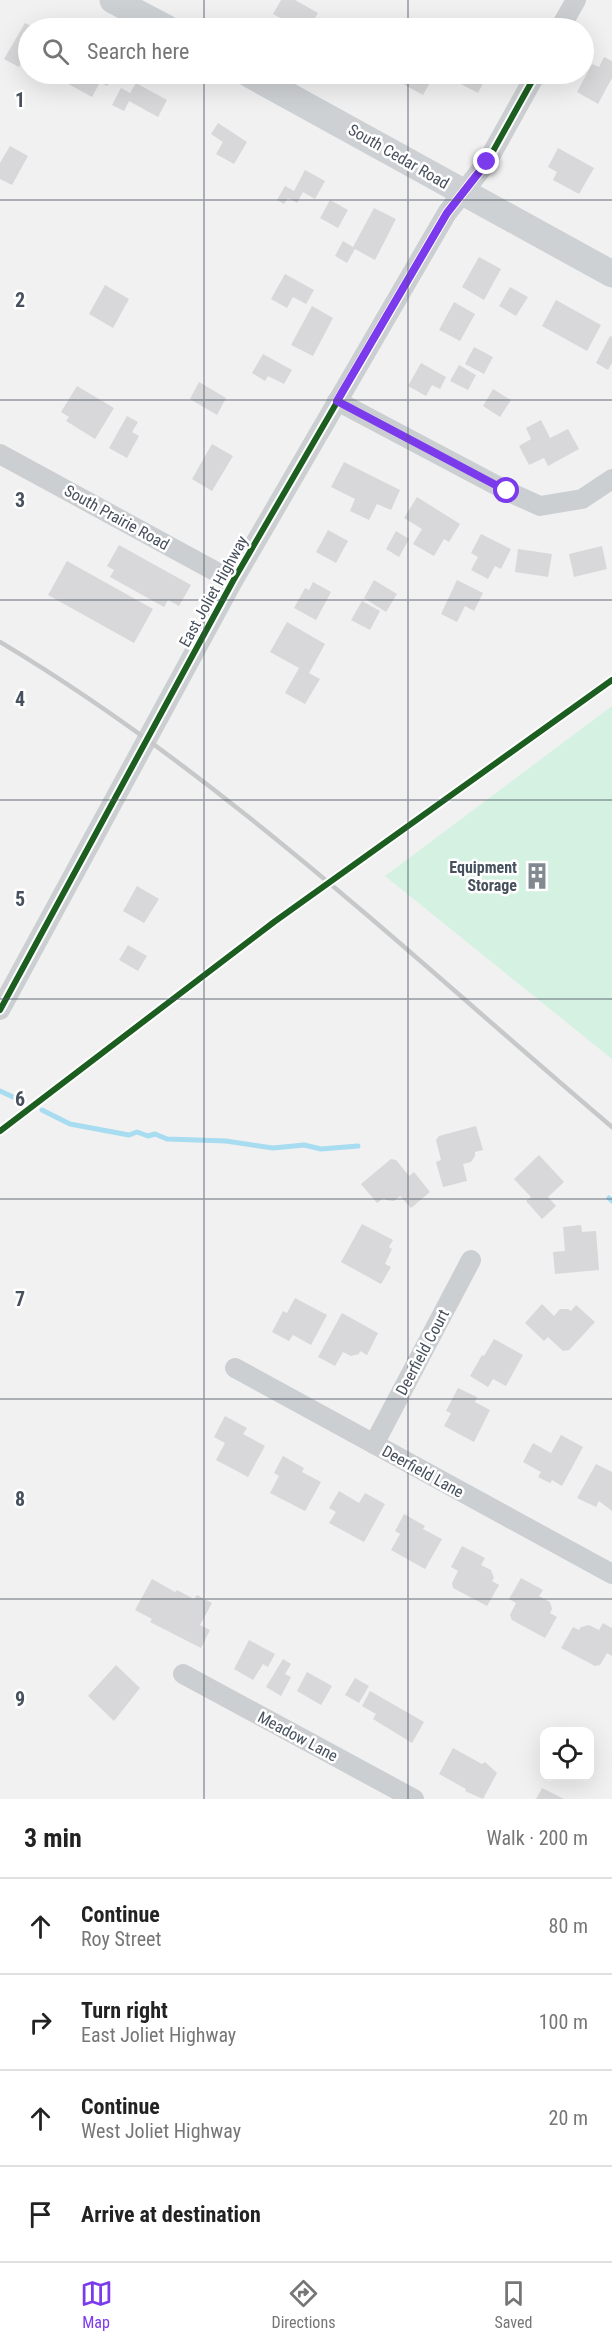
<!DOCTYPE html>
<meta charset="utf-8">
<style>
body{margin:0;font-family:"Roboto Condensed",sans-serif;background:#f6f6f6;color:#222}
.controls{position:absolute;right:18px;bottom:18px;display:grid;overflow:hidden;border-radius:12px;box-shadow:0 6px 24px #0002}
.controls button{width:54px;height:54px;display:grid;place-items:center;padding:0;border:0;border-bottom:2px solid #e0e0e0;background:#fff;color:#222;font:30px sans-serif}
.stop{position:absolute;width:18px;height:18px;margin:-14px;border:4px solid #7c3aed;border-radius:50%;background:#fff}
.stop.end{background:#7c3aed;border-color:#fff;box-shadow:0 2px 6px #0008}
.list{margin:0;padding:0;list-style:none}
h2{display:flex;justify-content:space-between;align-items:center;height:78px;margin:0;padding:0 24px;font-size:26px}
h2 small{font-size:20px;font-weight:400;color:#767676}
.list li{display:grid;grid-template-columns:39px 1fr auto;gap:18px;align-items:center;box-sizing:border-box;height:96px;padding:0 24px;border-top:2px solid #e0e0e0}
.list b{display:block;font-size:22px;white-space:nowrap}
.list p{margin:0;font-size:20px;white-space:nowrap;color:#767676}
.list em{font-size:20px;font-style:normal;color:#767676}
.icon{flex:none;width:33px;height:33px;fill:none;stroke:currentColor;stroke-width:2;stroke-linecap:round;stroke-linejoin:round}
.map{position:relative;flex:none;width:612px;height:1799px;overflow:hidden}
.search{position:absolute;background:#fff;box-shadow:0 6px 24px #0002;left:18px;right:18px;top:18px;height:66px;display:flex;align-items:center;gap:15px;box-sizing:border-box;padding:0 21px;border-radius:33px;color:#767676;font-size:22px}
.sheet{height:462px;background:#fff}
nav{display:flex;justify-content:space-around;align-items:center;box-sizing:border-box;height:84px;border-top:2px solid #e0e0e0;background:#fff;font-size:16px;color:#767676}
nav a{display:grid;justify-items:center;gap:3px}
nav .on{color:#7c3aed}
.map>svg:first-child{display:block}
</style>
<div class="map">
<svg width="612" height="1799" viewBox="0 0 612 1799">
<rect width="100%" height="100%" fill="#f1f1f1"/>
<polygon fill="#d4f1e2" points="612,706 612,1059 385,876"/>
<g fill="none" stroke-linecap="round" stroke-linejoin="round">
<g stroke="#a8dcf0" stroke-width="5">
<polyline points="0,1091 24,1102"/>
<polyline points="42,1110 70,1124 129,1135 137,1132 148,1136 155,1134 167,1139 226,1141 273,1148 304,1145 321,1149 358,1146"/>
<polyline points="609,1198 612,1201"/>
</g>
</g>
<g fill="#d8d8da">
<polygon points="281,0 295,0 318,13 309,28 299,28 273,14"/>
<polygon points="25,23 35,28 28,28 28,49 19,67 4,59"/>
<polygon points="604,57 612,61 612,78 598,104 577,92 592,64 599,67"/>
<polygon points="50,74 115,74 107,86 100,82 92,97"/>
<polygon points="409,74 435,74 423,95 403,84"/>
<polygon points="459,74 488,74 478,93 455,81"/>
<polygon points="136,83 167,100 158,117 129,101 124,111 112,105 121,88 130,93"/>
<polygon points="218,123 247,142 234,164 216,154 223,142 211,134"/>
<polygon points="10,146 28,156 12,185 0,179 0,163"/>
<polygon points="558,148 594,168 579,194 553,180 557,172 548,167"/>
<polygon points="305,170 325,181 315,199 303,192 297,203 288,198 284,204 277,200 285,186 294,191"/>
<polygon points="330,200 348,210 338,228 320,218"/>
<polygon points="374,208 396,219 375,260 355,249 347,263 335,256 343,241 353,247"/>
<polygon points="479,257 501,269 484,300 462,287"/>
<polygon points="285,274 314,290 306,304 293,297 287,308 271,299"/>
<polygon points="105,285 129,299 113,328 89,314"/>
<polygon points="510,287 528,297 516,316 499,306"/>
<polygon points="556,300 601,325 587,351 542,326"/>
<polygon points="454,302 475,314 460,341 439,330"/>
<polygon points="312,306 333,318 313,356 291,345"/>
<polygon points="610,336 612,337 612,363 608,370 596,363"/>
<polygon points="474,347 493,357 484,374 465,364"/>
<polygon points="263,354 292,370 284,384 268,376 265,381 252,373"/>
<polygon points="421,363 446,377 440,389 432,385 426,396 408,386"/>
<polygon points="459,365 476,375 468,390 450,381"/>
<polygon points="199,382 226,398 217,415 190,399"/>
<polygon points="77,386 114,408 95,439 66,421 69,417 61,412"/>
<polygon points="493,389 511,400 500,417 483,406"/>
<polygon points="127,416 138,422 132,432 139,436 127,458 109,448"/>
<polygon points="541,420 550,438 568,429 579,449 548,466 544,458 529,465 519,446 531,439 526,428"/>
<polygon points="212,444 233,456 212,491 192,479"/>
<polygon points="344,462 400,490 391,510 377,504 369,520 350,511 355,499 331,487"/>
<polygon points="417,497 460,524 449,542 444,539 434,556 413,544 422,529 404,518"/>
<polygon points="328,530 348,541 336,563 316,552"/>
<polygon points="396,531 409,539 399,557 386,549"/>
<polygon points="481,534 511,549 501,569 495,566 488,579 471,570 478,557 471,553"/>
<polygon points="119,545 191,585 179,606 168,600 164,607 110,577 114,570 107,566"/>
<polygon points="602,546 607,569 574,577 569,554"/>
<polygon points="518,549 552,554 548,577 515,572"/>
<polygon points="67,561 153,609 134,643 48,595"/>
<polygon points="374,580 397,594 386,612 364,598"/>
<polygon points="457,580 483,593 474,611 465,606 457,622 441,614"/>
<polygon points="313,582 331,592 316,620 294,608 305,588 309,590"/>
<polygon points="362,601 380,611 370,630 351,620"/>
<polygon points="287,622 325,644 309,673 320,679 305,704 285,693 299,668 270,652"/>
<polygon points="538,861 545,888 537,891 528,863"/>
<polygon points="137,886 159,899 144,923 123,911"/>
<polygon points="128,945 147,956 138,971 119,960"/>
<polygon points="476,1126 483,1150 475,1152 475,1156 471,1162 463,1164 467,1181 443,1187 436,1162 441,1160 436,1140 439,1136"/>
<polygon points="539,1155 564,1182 548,1197 556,1206 542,1219 526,1201 531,1197 514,1179"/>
<polygon points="391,1159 396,1160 409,1176 414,1172 430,1192 411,1208 400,1196 394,1201 386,1200 384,1198 377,1203 361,1184"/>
<polygon points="362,1224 393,1240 389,1247 392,1249 385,1264 391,1267 381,1284 341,1262"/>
<polygon points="581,1225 582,1232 596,1231 599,1270 555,1274 553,1252 565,1251 563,1227"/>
<polygon points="295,1298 327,1315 311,1345 293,1335 289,1341 272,1332 283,1311 287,1313"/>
<polygon points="542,1304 554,1316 560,1309 568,1309 571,1311 576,1305 595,1322 569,1350 563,1351 548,1337 544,1341 525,1323"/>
<polygon points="342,1313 378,1333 367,1355 360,1351 359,1354 351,1356 343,1352 335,1366 318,1357"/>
<polygon points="494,1339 523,1355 506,1386 493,1379 488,1387 470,1376 482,1355 484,1356"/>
<polygon points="458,1388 477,1397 475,1402 490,1410 474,1442 444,1426 451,1413 446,1411"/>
<polygon points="225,1416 247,1428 243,1434 265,1446 248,1477 216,1460 225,1443 214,1437"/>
<polygon points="561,1435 583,1447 562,1486 552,1480 550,1483 538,1477 541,1472 523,1462 533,1443 551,1453"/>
<polygon points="283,1456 304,1468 302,1472 321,1482 305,1511 270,1493 279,1476 274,1473"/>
<polygon points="596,1464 612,1472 612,1511 599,1501 596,1507 577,1498"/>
<polygon points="339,1491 359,1503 365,1493 385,1504 364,1542 329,1523 336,1512 329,1508"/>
<polygon points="404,1514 425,1526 423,1529 442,1539 425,1569 391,1550 400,1534 395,1531"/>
<polygon points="462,1546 485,1558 481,1565 491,1570 494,1578 492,1581 499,1585 487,1606 453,1588 452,1583 458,1571 451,1567"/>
<polygon points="521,1578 543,1590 539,1596 550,1602 552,1609 550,1613 557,1617 545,1638 512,1620 510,1615 516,1603 509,1599"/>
<polygon points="152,1579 175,1592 177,1590 194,1599 197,1595 212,1603 200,1625 210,1630 201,1648 150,1622 152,1619 135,1610"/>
<polygon points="603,1623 612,1628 612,1656 607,1653 600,1665 595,1666 561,1648 573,1627 579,1630 581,1627 589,1625 599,1630"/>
<polygon points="249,1640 275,1654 268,1667 263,1664 253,1680 234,1669"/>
<polygon points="283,1659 291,1664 285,1674 291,1677 281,1696 266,1687"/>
<polygon points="116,1665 140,1688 114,1721 88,1696"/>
<polygon points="307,1672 332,1686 321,1705 297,1691"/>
<polygon points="355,1678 369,1686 359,1703 345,1695"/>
<polygon points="370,1691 424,1722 412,1743 373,1719 376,1714 362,1706"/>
<polygon points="453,1748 482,1764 485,1762 497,1773 483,1799 465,1791 466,1789 439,1774"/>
<polygon points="542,1788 564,1799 536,1799"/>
</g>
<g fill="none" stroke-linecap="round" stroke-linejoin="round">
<g stroke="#cccfd2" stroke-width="20">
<polyline points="560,28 576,0"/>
<polyline points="337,401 507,491 540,506 582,499 612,479"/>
<polyline points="0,454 233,581"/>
<polyline points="0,1010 233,581 447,213 487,162 536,74"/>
<polyline points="235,1368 612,1574"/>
<polyline points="374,1444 471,1260"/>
<polyline points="183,1674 414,1799"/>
</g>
<g stroke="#ced1d4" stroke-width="27">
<polyline points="113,0 166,28"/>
<polyline points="249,74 612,274"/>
</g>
<path stroke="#c6c8ca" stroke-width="4.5" d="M0,642C224,776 414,959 612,1127"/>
<defs>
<g id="cycleway">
<polyline points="0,1010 233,581 447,213 487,162 536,74"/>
<polyline points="0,1131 274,922 612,680"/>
</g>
</defs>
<use href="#cycleway" stroke="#fff" stroke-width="10"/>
<use href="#cycleway" stroke="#1b5e20" stroke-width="6"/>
</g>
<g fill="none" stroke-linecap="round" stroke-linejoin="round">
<polyline stroke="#7c3aed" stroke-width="8" points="487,162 447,213 337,401 507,491"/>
</g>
<path fill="none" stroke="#47515e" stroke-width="1.5" stroke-opacity="0.55" d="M204,0V28M408,0V28M204,74V1799M408,74V1799M0,200H612M0,400H612M0,600H612M0,800H612M0,999H612M0,1199H612M0,1399H612M0,1599H612"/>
<defs>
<symbol id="building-bare" viewBox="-9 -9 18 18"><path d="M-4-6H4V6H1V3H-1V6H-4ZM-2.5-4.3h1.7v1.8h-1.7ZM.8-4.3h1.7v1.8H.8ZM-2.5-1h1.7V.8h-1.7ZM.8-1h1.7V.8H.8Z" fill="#828991" stroke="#fff" stroke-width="2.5" paint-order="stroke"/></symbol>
</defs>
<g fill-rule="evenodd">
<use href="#building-bare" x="518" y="857" width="38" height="38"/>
</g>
<g text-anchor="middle" stroke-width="5" stroke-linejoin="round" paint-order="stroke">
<g font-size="16" fill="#47515e" stroke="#fff">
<text transform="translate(399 156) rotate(30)" y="6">South Cedar Road</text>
<text transform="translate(117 517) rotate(29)" y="6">South Prairie Road</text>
<text transform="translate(213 591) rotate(-61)" y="6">East Joliet Highway</text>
<text transform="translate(422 1352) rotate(-62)" y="6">Deerfield Court</text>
<text transform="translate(423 1471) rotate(29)" y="6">Deerfield Lane</text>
<text transform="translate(298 1736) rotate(28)" y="6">Meadow Lane</text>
</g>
<g font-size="16" font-weight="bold" fill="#47515e" stroke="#fff" text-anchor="end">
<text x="517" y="873">Equipment<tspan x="517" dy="18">Storage</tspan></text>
</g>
</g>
<g font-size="20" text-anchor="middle" font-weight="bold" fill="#47515e" stroke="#fff" stroke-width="5" stroke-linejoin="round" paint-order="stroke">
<text x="20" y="107">1</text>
<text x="20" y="307">2</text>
<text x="20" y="507">3</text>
<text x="20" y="706">4</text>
<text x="20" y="906">5</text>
<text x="20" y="1106">6</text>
<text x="20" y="1306">7</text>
<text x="20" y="1506">8</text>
<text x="20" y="1706">9</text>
</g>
</svg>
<div class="controls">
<button><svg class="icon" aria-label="locate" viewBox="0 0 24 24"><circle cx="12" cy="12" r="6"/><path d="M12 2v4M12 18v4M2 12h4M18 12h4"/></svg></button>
</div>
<div class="stop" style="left:507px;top:491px"></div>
<div class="stop end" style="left:487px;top:162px"></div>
<div class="search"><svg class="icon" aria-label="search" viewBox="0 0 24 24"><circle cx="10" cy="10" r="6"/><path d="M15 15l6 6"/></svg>Search here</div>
</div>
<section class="sheet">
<h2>3 min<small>Walk · 200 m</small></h2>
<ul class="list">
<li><svg class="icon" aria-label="ahead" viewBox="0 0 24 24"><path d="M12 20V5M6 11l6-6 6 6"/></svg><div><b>Continue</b><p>Roy Street</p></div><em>80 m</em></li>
<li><svg class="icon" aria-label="right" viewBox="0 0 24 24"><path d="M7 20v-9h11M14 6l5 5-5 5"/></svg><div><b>Turn right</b><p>East Joliet Highway</p></div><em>100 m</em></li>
<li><svg class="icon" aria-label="ahead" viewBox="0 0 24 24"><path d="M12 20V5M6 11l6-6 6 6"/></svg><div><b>Continue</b><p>West Joliet Highway</p></div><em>20 m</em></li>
<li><svg class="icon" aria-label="arrive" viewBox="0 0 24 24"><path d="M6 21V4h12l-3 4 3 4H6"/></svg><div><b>Arrive at destination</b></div></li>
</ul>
</section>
<nav>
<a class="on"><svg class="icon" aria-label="map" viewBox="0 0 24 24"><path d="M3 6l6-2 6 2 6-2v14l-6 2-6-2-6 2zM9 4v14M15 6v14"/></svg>Map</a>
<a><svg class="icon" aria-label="directions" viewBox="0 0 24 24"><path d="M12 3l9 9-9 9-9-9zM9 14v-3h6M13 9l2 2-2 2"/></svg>Directions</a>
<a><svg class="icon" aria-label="saved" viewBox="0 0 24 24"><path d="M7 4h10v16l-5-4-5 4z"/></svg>Saved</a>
</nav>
